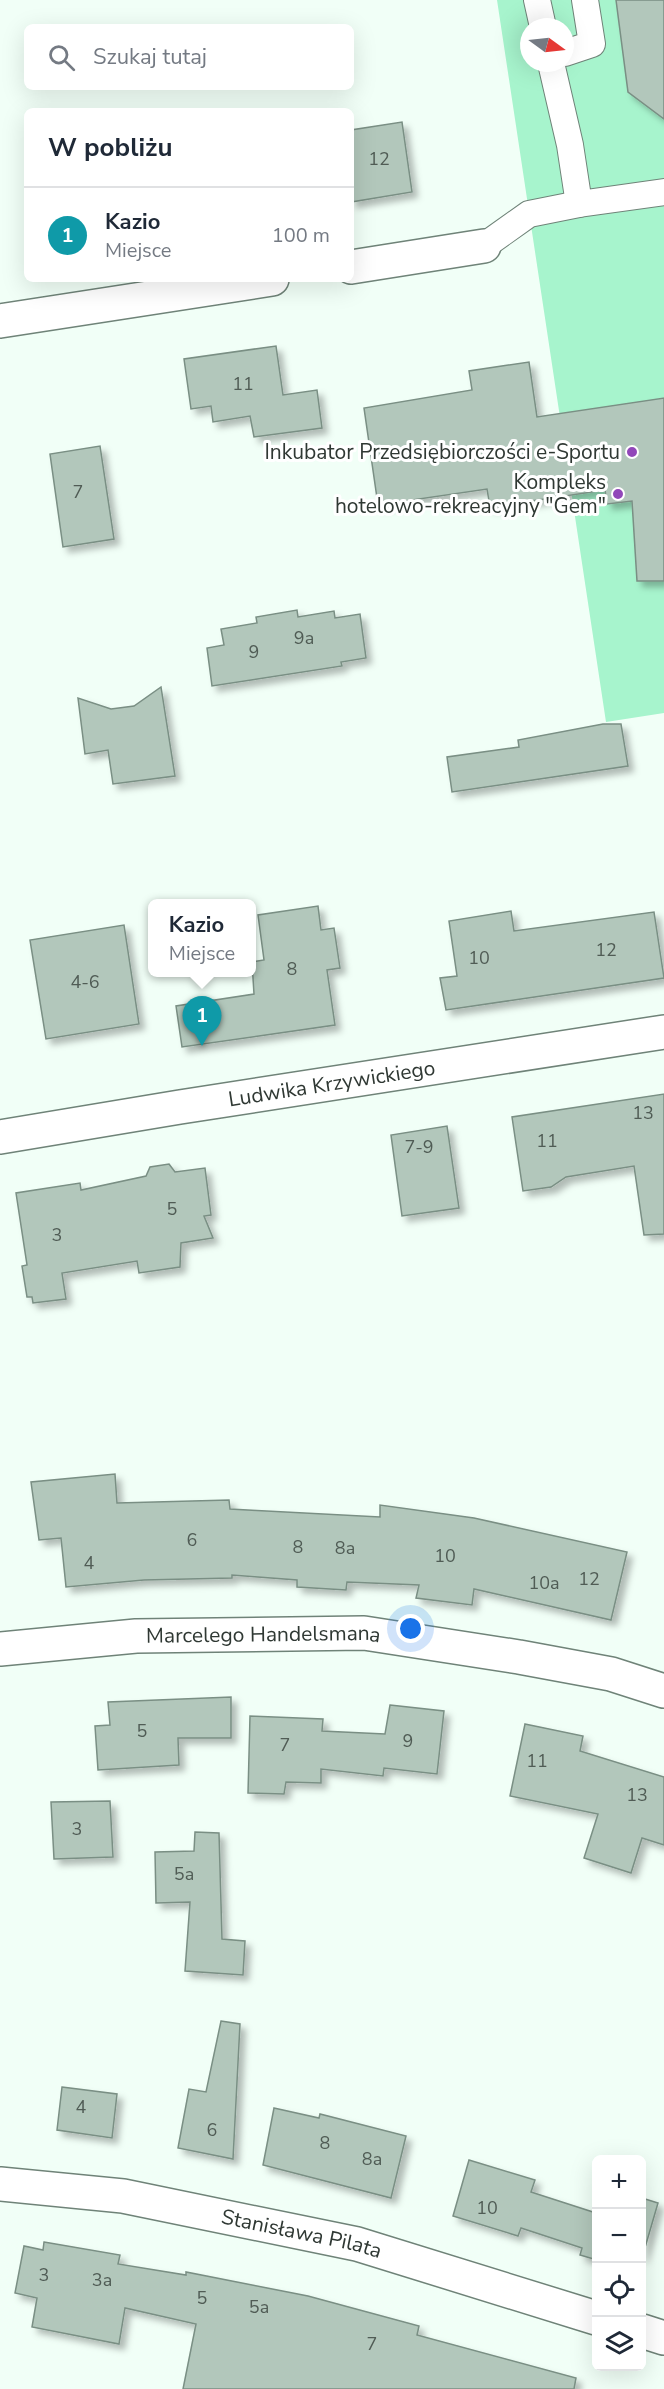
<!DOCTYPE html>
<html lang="pl">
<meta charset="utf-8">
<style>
body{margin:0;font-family:"Nunito Sans",sans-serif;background:#f6f6f7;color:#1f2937}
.controls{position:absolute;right:18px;bottom:18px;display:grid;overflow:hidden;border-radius:9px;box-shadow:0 6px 24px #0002}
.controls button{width:54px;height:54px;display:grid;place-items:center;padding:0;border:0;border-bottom:2px solid #e0e1e3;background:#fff;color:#1f2937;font:30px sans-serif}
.compass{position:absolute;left:520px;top:18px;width:54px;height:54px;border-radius:50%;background:#fff;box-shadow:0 6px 24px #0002;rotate:105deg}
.you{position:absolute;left:411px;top:1629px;width:21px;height:21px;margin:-15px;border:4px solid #fff;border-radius:50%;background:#1a73e8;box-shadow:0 0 0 9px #1a73e833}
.badge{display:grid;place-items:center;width:39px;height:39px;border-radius:50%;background:#9147b9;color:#fff;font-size:20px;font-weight:700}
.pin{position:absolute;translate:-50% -50px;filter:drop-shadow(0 2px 3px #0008)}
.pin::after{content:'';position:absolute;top:32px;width:21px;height:18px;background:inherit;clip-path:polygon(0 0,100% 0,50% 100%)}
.popup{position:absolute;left:148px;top:899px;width:108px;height:78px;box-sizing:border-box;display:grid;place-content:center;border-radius:9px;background:#fff;filter:drop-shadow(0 2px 4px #0005);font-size:20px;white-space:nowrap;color:#747a83}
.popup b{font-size:22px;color:#1f2937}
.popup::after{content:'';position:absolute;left:50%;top:100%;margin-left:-12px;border:12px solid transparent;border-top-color:#fff}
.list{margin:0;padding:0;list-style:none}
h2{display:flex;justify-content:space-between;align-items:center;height:78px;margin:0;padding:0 24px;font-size:26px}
h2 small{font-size:20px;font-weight:400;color:#747a83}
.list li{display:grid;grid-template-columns:39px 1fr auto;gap:18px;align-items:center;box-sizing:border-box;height:96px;padding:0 24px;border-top:2px solid #e0e1e3}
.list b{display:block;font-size:22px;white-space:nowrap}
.list p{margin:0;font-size:20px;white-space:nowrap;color:#747a83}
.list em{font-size:20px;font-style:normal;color:#747a83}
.icon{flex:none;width:33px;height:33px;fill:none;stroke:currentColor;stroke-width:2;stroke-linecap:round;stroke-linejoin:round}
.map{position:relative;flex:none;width:664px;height:2389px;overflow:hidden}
.search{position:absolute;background:#fff;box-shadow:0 6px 24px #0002;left:24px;top:24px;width:330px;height:66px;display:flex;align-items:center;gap:15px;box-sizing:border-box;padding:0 21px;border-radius:9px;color:#747a83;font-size:22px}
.panel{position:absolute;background:#fff;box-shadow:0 6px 24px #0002;left:24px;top:108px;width:330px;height:174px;border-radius:9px}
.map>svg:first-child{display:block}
</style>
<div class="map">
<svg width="664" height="2389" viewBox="0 0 664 2389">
<defs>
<filter id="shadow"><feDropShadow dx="5.5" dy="5.5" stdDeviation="3" flood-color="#0004"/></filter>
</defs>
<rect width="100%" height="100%" fill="#f1fff7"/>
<path fill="#a7f4cd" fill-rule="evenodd" d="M497,0H664V713L606,722ZM529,27H565V63H529Z"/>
<g fill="#b2c7bb" stroke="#7a8f84" stroke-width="1.5" filter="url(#shadow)">
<polygon points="616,0 664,0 664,119 628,92"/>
<polygon points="402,122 412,192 351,202 351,130"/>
<polygon points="276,346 283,395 317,390 322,428 254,437 250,416 213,422 211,406 191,409 184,359"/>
<polygon points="529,362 537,417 664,398 664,581 637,581 632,501 607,504 605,490 490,507 487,489 378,505 364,408 472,390 469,371"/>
<polygon points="100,446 114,539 63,547 50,454"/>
<polygon points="297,610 298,617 334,611 335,618 360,614 366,658 341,662 342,666 212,686 207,648 224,645 221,629 257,623 256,617"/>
<polygon points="161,687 175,776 113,784 108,750 85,754 78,698 111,709 134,706"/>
<polygon points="603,724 621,724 628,766 452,792 447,757 519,747 518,740"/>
<polygon points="318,906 321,930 334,928 340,968 327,970 335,1025 182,1047 176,1006 254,994 252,962 264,960 258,915"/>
<polygon points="511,911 514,931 654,912 664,978 446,1010 440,978 457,976 449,921"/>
<polygon points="124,925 139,1024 46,1039 30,940"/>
<polygon points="664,1094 664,1234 644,1235 634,1166 566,1177 551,1187 523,1191 512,1117"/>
<polygon points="447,1126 459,1208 402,1216 391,1135"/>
<polygon points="169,1164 175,1172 205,1168 211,1215 204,1216 213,1238 181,1243 180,1267 139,1273 137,1261 62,1273 66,1299 33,1303 32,1297 27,1297 22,1266 27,1265 16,1193 80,1183 81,1190 146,1176 150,1167"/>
<polygon points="115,1474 117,1503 229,1500 230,1509 380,1517 380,1505 474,1518 627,1552 611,1620 474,1589 472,1605 416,1598 419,1585 347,1582 346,1590 297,1587 297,1580 232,1575 232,1578 144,1580 66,1587 61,1538 39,1540 31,1482"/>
<polygon points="231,1697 231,1738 178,1738 179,1765 98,1770 95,1726 110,1725 108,1702"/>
<polygon points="390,1705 444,1711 437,1774 384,1768 383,1776 321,1769 321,1783 286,1782 284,1794 248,1793 250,1716 323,1719 322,1731 385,1734"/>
<polygon points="525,1724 583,1736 580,1751 664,1777 664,1845 642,1838 631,1873 584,1858 598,1814 510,1796"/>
<polygon points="110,1801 113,1857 54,1859 51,1802"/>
<polygon points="195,1832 219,1833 222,1939 245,1941 243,1975 185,1971 190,1902 156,1903 155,1852 194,1851"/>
<polygon points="221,2021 240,2024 233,2159 178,2148 189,2089 206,2092"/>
<polygon points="62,2087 117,2094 112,2138 57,2130"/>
<polygon points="274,2108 319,2118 320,2114 406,2136 391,2198 263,2165"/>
<polygon points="469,2160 535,2180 531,2192 593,2212 597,2202 597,2260 580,2255 582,2248 521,2228 518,2236 453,2216"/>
<polygon points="642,2198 658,2203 642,2258"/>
<polygon points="44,2242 120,2255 118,2264 186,2275 186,2272 308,2296 419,2326 417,2335 576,2378 574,2389 183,2389 196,2324 125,2308 119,2344 32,2327 37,2298 15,2293 24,2246 43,2250"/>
</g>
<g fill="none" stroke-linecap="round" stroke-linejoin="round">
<defs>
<g id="lane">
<polyline points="537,0 543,27"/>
<polyline points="565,53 592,44 585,0"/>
<polyline points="551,63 570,145 579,204 664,192"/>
<polyline points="484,246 529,214 579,204"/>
</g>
<g id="street">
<polyline points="351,267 484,246"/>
<polyline points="0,321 272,279"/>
<path id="s1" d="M0,1137L180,1107L664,1032"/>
<path id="s2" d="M0,1649L136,1636L364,1633L519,1657L611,1674L664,1691"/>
<path id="s3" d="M0,2184L123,2196L357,2244L596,2318"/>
<polyline points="642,2331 664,2338"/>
</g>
</defs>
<use href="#lane" stroke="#6f8378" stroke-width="28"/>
<use href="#street" stroke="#6f8378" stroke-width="36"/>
<use href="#lane" stroke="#fff" stroke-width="26"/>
<use href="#street" stroke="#fff" stroke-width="33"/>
</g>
<g fill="#9147b9" stroke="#fff" stroke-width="2">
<circle cx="632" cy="452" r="6"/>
<circle cx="618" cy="494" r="6"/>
</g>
<g text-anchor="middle" stroke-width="6" stroke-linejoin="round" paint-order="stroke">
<g font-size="18" fill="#505c55">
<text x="379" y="165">12</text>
<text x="243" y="390">11</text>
<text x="78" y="498">7</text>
<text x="304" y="644">9a</text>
<text x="254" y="658">9</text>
<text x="606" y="956">12</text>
<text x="479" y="964">10</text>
<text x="292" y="975">8</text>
<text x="85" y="988">4-6</text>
<text x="643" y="1119">13</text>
<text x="547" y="1147">11</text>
<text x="419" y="1153">7-9</text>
<text x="172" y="1215">5</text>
<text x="57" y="1241">3</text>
<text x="192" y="1546">6</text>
<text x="298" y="1553">8</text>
<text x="345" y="1554">8a</text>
<text x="445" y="1562">10</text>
<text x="89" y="1569">4</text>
<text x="589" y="1585">12</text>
<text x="544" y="1589">10a</text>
<text x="142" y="1737">5</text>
<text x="408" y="1747">9</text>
<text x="285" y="1751">7</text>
<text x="537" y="1767">11</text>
<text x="637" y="1801">13</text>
<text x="77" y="1835">3</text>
<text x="184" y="1880">5a</text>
<text x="81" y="2113">4</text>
<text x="212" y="2136">6</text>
<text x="325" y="2149">8</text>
<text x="372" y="2165">8a</text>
<text x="487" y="2214">10</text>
<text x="44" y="2281">3</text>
<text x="102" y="2286">3a</text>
<text x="202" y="2304">5</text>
<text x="259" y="2313">5a</text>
<text x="372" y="2350">7</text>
</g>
<g font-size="21" fill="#2f3833" stroke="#fff" text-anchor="end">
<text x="620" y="459">Inkubator Przedsiębiorczości e-Sportu</text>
<text x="606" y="489">Kompleks<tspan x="606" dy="24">hotelowo-rekreacyjny "Gem"</tspan></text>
</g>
<g font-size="21" fill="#2f3833" stroke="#fff">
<text dy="7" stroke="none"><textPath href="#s1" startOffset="336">Ludwika Krzywickiego</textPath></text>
<text dy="7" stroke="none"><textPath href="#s2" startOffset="264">Marcelego Handelsmana</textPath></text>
<text dy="7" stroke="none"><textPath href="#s3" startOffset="306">Stanisława Pilata</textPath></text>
</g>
</g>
</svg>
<div class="controls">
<button>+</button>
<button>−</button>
<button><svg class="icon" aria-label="locate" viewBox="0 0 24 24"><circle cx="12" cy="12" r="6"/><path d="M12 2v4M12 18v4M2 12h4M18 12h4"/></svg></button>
<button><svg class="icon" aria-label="layers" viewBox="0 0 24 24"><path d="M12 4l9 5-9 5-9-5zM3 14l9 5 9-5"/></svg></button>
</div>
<svg class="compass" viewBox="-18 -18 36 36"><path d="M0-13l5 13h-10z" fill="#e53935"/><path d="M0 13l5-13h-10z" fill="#747a83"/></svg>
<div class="you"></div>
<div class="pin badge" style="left:202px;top:1046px;background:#0f9aa8">1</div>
<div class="popup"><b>Kazio</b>Miejsce</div>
<div class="search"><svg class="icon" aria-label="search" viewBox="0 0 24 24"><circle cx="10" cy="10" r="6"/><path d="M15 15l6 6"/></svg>Szukaj tutaj</div>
<section class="panel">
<h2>W pobliżu<small></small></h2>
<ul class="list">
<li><span class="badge" style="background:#0f9aa8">1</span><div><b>Kazio</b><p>Miejsce</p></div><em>100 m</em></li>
</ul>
</section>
</div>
